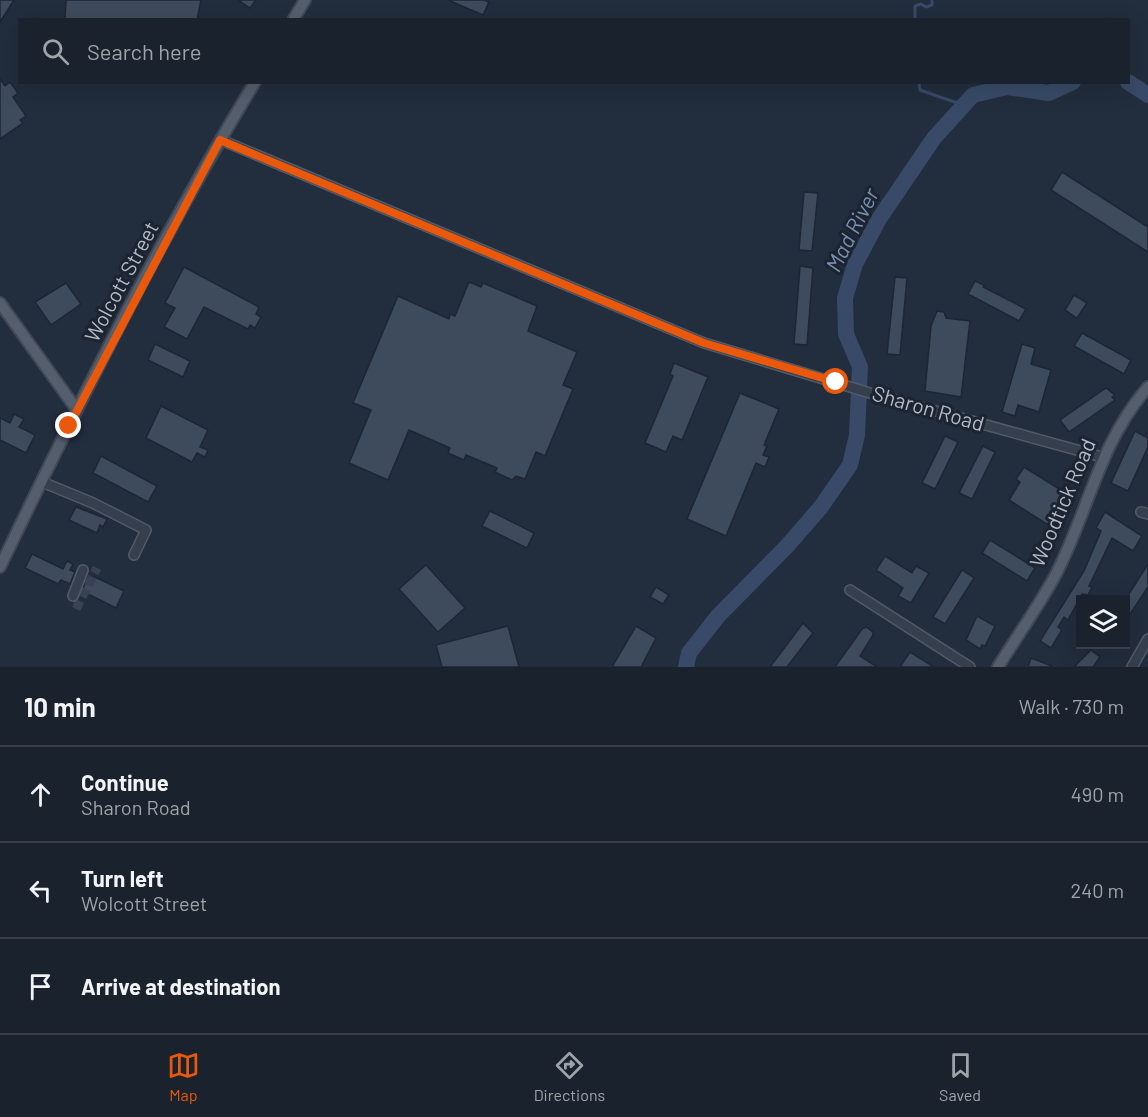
<!DOCTYPE html>
<meta charset="utf-8">
<style>
body{margin:0;font-family:Barlow,sans-serif;background:#232a36;color:#f1f3f6}
.controls{position:absolute;right:18px;bottom:18px;display:grid;overflow:hidden;border-radius:0px;box-shadow:0 6px 24px #0002}
.controls button{width:54px;height:54px;display:grid;place-items:center;padding:0;border:0;border-bottom:2px solid #383f4a;background:#1a222e;color:#f1f3f6;font:30px sans-serif}
.stop{position:absolute;width:18px;height:18px;margin:-14px;border:4px solid #ea580c;border-radius:50%;background:#fff}
.stop.end{background:#ea580c;border-color:#fff;box-shadow:0 2px 6px #0008}
.list{margin:0;padding:0;list-style:none}
h2{display:flex;justify-content:space-between;align-items:center;height:78px;margin:0;padding:0 24px;font-size:26px}
h2 small{font-size:20px;font-weight:400;color:#9fa4aa}
.list li{display:grid;grid-template-columns:39px 1fr auto;gap:18px;align-items:center;box-sizing:border-box;height:96px;padding:0 24px;border-top:2px solid #383f4a}
.list b{display:block;font-size:22px;white-space:nowrap}
.list p{margin:0;font-size:20px;white-space:nowrap;color:#9fa4aa}
.list em{font-size:20px;font-style:normal;color:#9fa4aa}
.icon{flex:none;width:33px;height:33px;fill:none;stroke:currentColor;stroke-width:2;stroke-linecap:round;stroke-linejoin:round}
.map{position:relative;flex:none;width:1148px;height:667px;overflow:hidden}
.search{position:absolute;background:#1a222e;box-shadow:0 6px 24px #0002;left:18px;right:18px;top:18px;height:66px;display:flex;align-items:center;gap:15px;box-sizing:border-box;padding:0 21px;border-radius:0px;color:#9fa4aa;font-size:22px}
.sheet{height:366px;background:#1a222e}
nav{display:flex;justify-content:space-around;align-items:center;box-sizing:border-box;height:84px;border-top:2px solid #383f4a;background:#1a222e;font-size:16px;color:#9fa4aa}
nav a{display:grid;justify-items:center;gap:3px}
nav .on{color:#ea580c}
.map>svg:first-child{display:block}
</style>
<div class="map">
<svg width="1148" height="667" viewBox="0 0 1148 667">
<rect width="100%" height="100%" fill="#222d3d"/>
<g fill="none" stroke-linecap="round" stroke-linejoin="round">
<g stroke="#384a67" stroke-width="3">
<polyline points="915,20 915,6 921,4 926,7 932,5 932,0"/>
<polyline points="919,82 920,90 963,105"/>
</g>
<g stroke="#384a67" stroke-width="16">
<polyline points="1128,82 1148,95"/>
<polyline points="686,667 689,653 718,616 788,545 821,507 850,465 857,435 860,367 846,334 845,298 855,264 879,219 934,138 973,95 1007,87 1049,93 1073,82"/>
</g>
</g>
<g fill="#3e4b5c" stroke="#1e2634" stroke-width="1.5">
<polygon points="0,0 14,0 0,22"/>
<polygon points="66,0 201,0 197,20 65,20"/>
<polygon points="238,0 256,0 250,8"/>
<polygon points="448,0 484,0 489,2 483,15"/>
<polygon points="0,79 5,86 10,82 18,93 13,97 26,116 20,120 23,123 0,139"/>
<polygon points="1062,172 1148,227 1148,252 1051,190"/>
<polygon points="804,192 818,193 812,251 799,250"/>
<polygon points="800,266 813,268 807,345 794,344"/>
<polygon points="184,267 259,307 256,314 261,317 255,328 250,325 248,329 204,307 187,339 164,327 175,308 165,303"/>
<polygon points="895,277 907,278 900,355 887,354"/>
<polygon points="975,281 984,285 983,287 1026,309 1019,321 968,294"/>
<polygon points="469,282 481,287 483,283 537,306 528,331 577,352 563,385 573,389 545,456 536,452 525,479 516,476 512,480 495,472 497,468 466,455 464,460 448,453 450,448 409,430 388,480 349,463 371,410 353,403 398,296 449,319 450,314 455,316"/>
<polygon points="66,283 81,304 51,325 35,302"/>
<polygon points="1074,295 1087,303 1077,318 1065,310"/>
<polygon points="937,311 944,312 946,318 970,321 961,397 925,391 931,326"/>
<polygon points="1082,333 1131,360 1124,374 1074,346"/>
<polygon points="155,344 190,361 183,377 148,360"/>
<polygon points="1022,344 1035,348 1031,364 1051,370 1039,412 1018,405 1015,416 1002,412"/>
<polygon points="674,363 708,377 682,440 673,436 666,452 645,443 673,376 670,374"/>
<polygon points="1106,388 1115,395 1112,397 1115,400 1069,432 1060,420"/>
<polygon points="740,393 779,409 764,445 767,446 763,455 769,457 765,467 756,463 726,536 687,519"/>
<polygon points="161,406 208,430 200,447 208,450 205,457 197,453 192,462 146,438"/>
<polygon points="14,414 24,419 19,427 35,435 26,453 0,440 0,418 10,423"/>
<polygon points="1135,431 1148,438 1148,447 1128,491 1111,483"/>
<polygon points="945,436 958,442 935,489 922,483"/>
<polygon points="983,446 995,452 972,499 959,493"/>
<polygon points="101,456 157,486 148,502 93,473"/>
<polygon points="1024,467 1069,495 1057,513 1061,516 1053,528 1009,500 1020,482 1016,479"/>
<polygon points="76,507 107,519 103,527 100,525 97,533 69,520"/>
<polygon points="490,511 534,533 527,548 482,526"/>
<polygon points="1105,512 1142,536 1133,551 1112,538 1089,586 1092,587 1088,595 1082,594 1068,620 1064,617 1058,627 1062,630 1051,648 1040,641 1084,571 1101,531 1096,528"/>
<polygon points="990,540 1035,568 1027,581 982,553"/>
<polygon points="32,554 63,569 67,561 73,564 70,570 75,572 70,584 61,580 58,584 25,568"/>
<polygon points="885,556 912,573 916,566 929,573 911,603 898,596 903,588 876,570"/>
<polygon points="1148,564 1148,587 1125,622 1125,600"/>
<polygon points="426,565 465,608 438,632 399,589"/>
<polygon points="962,570 974,578 945,624 933,617"/>
<polygon points="95,577 124,591 116,608 82,591 87,578 93,581"/>
<polygon points="656,587 669,595 663,604 650,597"/>
<polygon points="977,616 995,626 985,646 982,645 980,649 966,640"/>
<polygon points="803,623 813,633 787,667 770,667"/>
<polygon points="508,626 519,667 442,667 436,645"/>
<polygon points="636,626 656,638 641,667 612,667"/>
<polygon points="866,627 873,632 873,635 860,656 877,667 835,667 862,629"/>
<polygon points="1091,650 1100,657 1093,667 1074,667"/>
<polygon points="910,652 934,667 900,667"/>
<polygon points="1031,658 1052,666 1052,667 1028,667"/>
</g>
<g fill="none" stroke-linecap="round" stroke-linejoin="round">
<polyline stroke="#384252" stroke-width="9" stroke-dasharray="9 4.5" stroke-linecap="butt" points="76,609 97,568"/>
<defs>
<g id="minor">
<polyline points="221,140 704,343 870,393 1102,457"/>
<polyline points="42,482 93,503 146,530 134,555"/>
<polyline points="1141,512 1148,514"/>
<polyline points="850,590 970,667"/>
<polyline points="73,596 83,570"/>
<polyline points="1132,667 1148,639"/>
</g>
<g id="major">
<polyline points="293,20 305,0"/>
<polyline points="0,303 77,410"/>
<path d="M0,567C79,403 160,238 255,82"/>
<path d="M998,667C1017,636 1039,606 1056,574C1089,510 1099,443 1148,387"/>
</g>
</defs>
<use href="#minor" stroke="#525a68" stroke-width="12"/>
<use href="#major" stroke="#404856" stroke-width="14"/>
<use href="#minor" stroke="#363f4d" stroke-width="9"/>
<use href="#major" stroke="#545e6d" stroke-width="10"/>
</g>
<g fill="none" stroke-linecap="round" stroke-linejoin="round">
<polyline stroke="#ea580c" stroke-width="8" points="69,426 220,140 704,343 836,382"/>
</g>
<g text-anchor="middle" stroke-width="6" stroke-linejoin="round" paint-order="stroke">
<g font-size="21" fill="#b2bac8" stroke="#1c2432">
<text transform="translate(122 282) rotate(-62)" y="7">Wolcott Street</text>
<text transform="translate(928 409) rotate(16)" y="7">Sharon Road</text>
<text transform="translate(1063 503) rotate(-67)" y="7">Woodtick Road</text>
</g>
<g font-size="22" font-style="italic" fill="#7990b1" stroke="#1c2432">
<text transform="translate(852 230) rotate(-63)" y="8">Mad River</text>
</g>
</g>
</svg>
<div class="controls">
<button><svg class="icon" aria-label="layers" viewBox="0 0 24 24"><path d="M12 4l9 5-9 5-9-5zM3 14l9 5 9-5"/></svg></button>
</div>
<div class="stop" style="left:836px;top:382px"></div>
<div class="stop end" style="left:69px;top:426px"></div>
<div class="search"><svg class="icon" aria-label="search" viewBox="0 0 24 24"><circle cx="10" cy="10" r="6"/><path d="M15 15l6 6"/></svg>Search here</div>
</div>
<section class="sheet">
<h2>10 min<small>Walk · 730 m</small></h2>
<ul class="list">
<li><svg class="icon" aria-label="ahead" viewBox="0 0 24 24"><path d="M12 20V5M6 11l6-6 6 6"/></svg><div><b>Continue</b><p>Sharon Road</p></div><em>490 m</em></li>
<li><svg class="icon" aria-label="left" viewBox="0 0 24 24"><path d="M17 20v-9H6M10 6l-5 5 5 5"/></svg><div><b>Turn left</b><p>Wolcott Street</p></div><em>240 m</em></li>
<li><svg class="icon" aria-label="arrive" viewBox="0 0 24 24"><path d="M6 21V4h12l-3 4 3 4H6"/></svg><div><b>Arrive at destination</b></div></li>
</ul>
</section>
<nav>
<a class="on"><svg class="icon" aria-label="map" viewBox="0 0 24 24"><path d="M3 6l6-2 6 2 6-2v14l-6 2-6-2-6 2zM9 4v14M15 6v14"/></svg>Map</a>
<a><svg class="icon" aria-label="directions" viewBox="0 0 24 24"><path d="M12 3l9 9-9 9-9-9zM9 14v-3h6M13 9l2 2-2 2"/></svg>Directions</a>
<a><svg class="icon" aria-label="saved" viewBox="0 0 24 24"><path d="M7 4h10v16l-5-4-5 4z"/></svg>Saved</a>
</nav>
